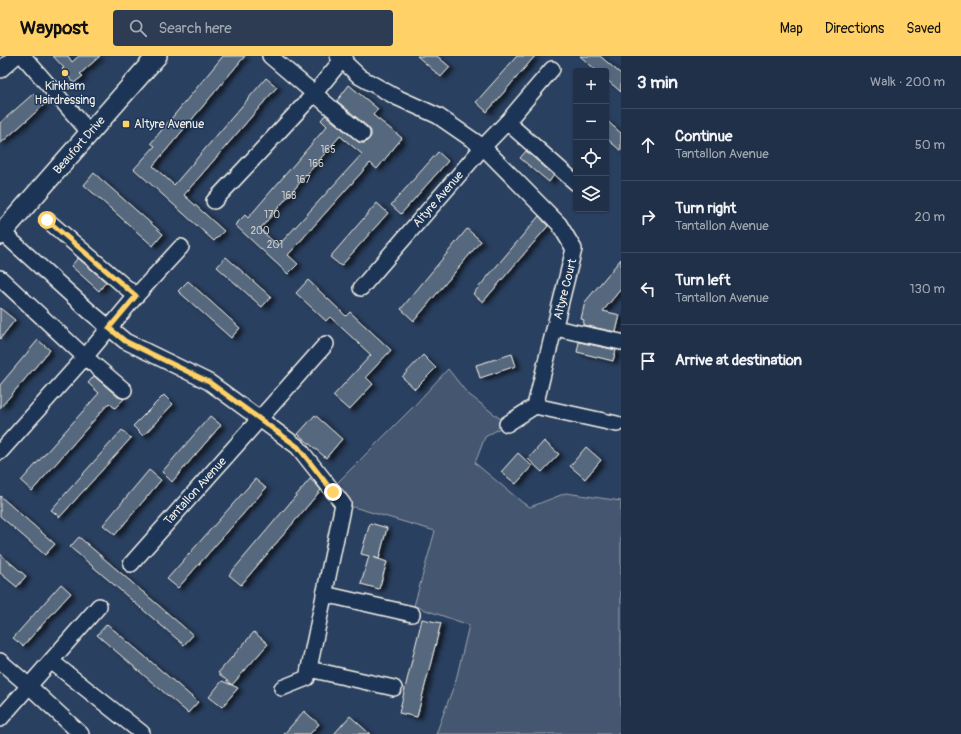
<!DOCTYPE html>
<meta charset="utf-8">
<style>
body{margin:0;font-family:Pangolin,sans-serif;background:#2d3c52;color:#f1f3f6}
.controls{position:absolute;right:12px;top:12px;display:grid;overflow:hidden;border-radius:4px;box-shadow:0 1px 3px #0004}
.controls button{width:36px;height:36px;display:grid;place-items:center;padding:0;border:0;border-bottom:1px solid #3d4b60;background:#203048;color:#f1f3f6;font:20px sans-serif}
.stop{position:absolute;width:12px;height:12px;margin:-9px;border:3px solid #ffd166;border-radius:50%;background:#fff}
.stop.end{background:#ffd166;border-color:#fff;box-shadow:0 1px 4px #0008}
.list{margin:0;padding:0;list-style:none}
h2{display:flex;justify-content:space-between;align-items:center;height:52px;margin:0;padding:0 16px;font-size:17px}
h2 small{font-size:13px;font-weight:400;color:#a2a9b4}
.list li{display:grid;grid-template-columns:26px 1fr auto;gap:12px;align-items:center;box-sizing:border-box;height:72px;padding:0 16px;border-top:1px solid #3d4b60}
.list b{display:block;font-size:15px;white-space:nowrap}
.list p{margin:0;font-size:13px;white-space:nowrap;color:#a2a9b4}
.list em{font-size:13px;font-style:normal;color:#a2a9b4}
.icon{flex:none;width:22px;height:22px;fill:none;stroke:currentColor;stroke-width:2;stroke-linecap:round;stroke-linejoin:round}
.map{position:relative;flex:none;width:621px;height:678px;overflow:hidden}
header{display:flex;align-items:center;gap:24px;box-sizing:border-box;height:56px;padding:0 20px;background:#ffd166;color:#111}
header strong{font-size:19px}
nav{display:flex;gap:22px;margin-inline-start:auto;font-size:14px}
.search{width:280px;height:36px;background:#2d3c52;display:flex;align-items:center;gap:10px;box-sizing:border-box;padding:0 14px;border-radius:4px;color:#a2a9b4;font-size:15px}
main{display:flex}
aside{flex:1;background:#203048}
.map>svg:first-child{display:block}
</style>
<header>
<strong>Waypost</strong>
<div class="search"><svg class="icon" aria-label="search" viewBox="0 0 24 24"><circle cx="10" cy="10" r="6"/><path d="M15 15l6 6"/></svg>Search here</div>
<nav><a>Map</a><a>Directions</a><a>Saved</a></nav>
</header>
<main>
<div class="map">
<svg width="621" height="678" viewBox="0 0 621 678">
<defs>
<filter id="shadow"><feDropShadow dx="4.5" dy="2.5" stdDeviation="2" flood-color="#0009"/></filter>
</defs>
<rect width="100%" height="100%" fill="#2a4060"/>
<filter id="ink" filterUnits="userSpaceOnUse"><feTurbulence type="fractalNoise" baseFrequency=".025" numOctaves="2"/><feDisplacementMap in="SourceGraphic" scale="8" xChannelSelector="R" yChannelSelector="G"/><feConvolveMatrix kernelMatrix="1 2 1 2 8 2 1 2 1" color-interpolation-filters="sRGB"/></filter>
<g filter="url(#ink)">
<polygon fill="#445771" stroke="#9ca4ac" points="448,313 467,337 507,368 485,381 475,407 523,447 530,451 566,437 621,445 621,678 436,678 456,624 469,569 414,550 435,475 343,448 331,433 413,351"/>
<g fill="#56677d" stroke="#f4f1e8" fill-rule="evenodd" filter="url(#shadow)">
<polygon points="53,0 68,0 72,6 79,0 100,0 80,18 83,20 74,27 62,13 64,12"/>
<polygon points="223,0 245,0 153,110 174,129 266,22 277,31 184,139 224,175 214,185 134,113 155,90 151,87"/>
<polygon points="417,0 437,0 450,11 441,21"/>
<polygon points="517,0 535,0 487,56 476,46"/>
<polygon points="580,0 600,0 621,18 621,36 606,23 606,15 597,15"/>
<path d="M349,29L378,53L373,59L402,82L377,113L370,107L288,199L298,208L288,218L235,169L245,159L248,162L327,70L321,64L325,59L357,85L360,87H365L369,83L371,80V75L368,71L337,45ZM340,80L362,98L278,190L260,173Z"/>
<polygon points="33,38 44,49 0,88 0,67"/>
<polygon points="606,64 621,77 621,95 606,82"/>
<polygon points="526,95 554,119 549,126 520,102"/>
<polygon points="438,96 448,105 401,158 391,149"/>
<polygon points="94,117 163,178 153,190 84,129"/>
<polygon points="377,147 388,157 341,210 330,201"/>
<polygon points="539,160 548,170 483,246 473,238"/>
<polygon points="467,173 481,185 414,265 401,253"/>
<polygon points="226,201 271,241 262,251 217,211"/>
<polygon points="78,202 106,226 99,235 71,210"/>
<polygon points="621,203 621,233 603,255 620,259 616,276 583,269 584,264 581,263 585,246"/>
<polygon points="308,224 346,260 350,256 391,294 366,321 373,328 349,354 333,340 371,299 330,261 326,265 296,237"/>
<polygon points="188,225 240,272 231,282 178,235"/>
<polygon points="0,252 15,264 0,283"/>
<polygon points="38,284 50,294 0,352 0,329"/>
<polygon points="579,286 616,294 613,305 577,296"/>
<polygon points="512,298 516,310 480,322 476,309"/>
<polygon points="423,299 436,312 415,333 402,321"/>
<polygon points="94,320 118,341 124,343 115,352 109,347 32,435 21,425 99,337 88,327"/>
<polygon points="164,339 173,348 143,380 133,370"/>
<polygon points="315,359 342,383 326,402 298,378"/>
<polygon points="210,360 221,369 172,426 162,416"/>
<polygon points="122,374 131,382 60,461 51,454"/>
<polygon points="544,385 559,398 542,416 528,403"/>
<polygon points="586,391 601,404 585,423 570,410"/>
<polygon points="518,397 532,410 516,428 501,416"/>
<polygon points="149,414 161,424 115,479 103,469"/>
<polygon points="255,423 266,432 178,532 167,523"/>
<polygon points="310,423 317,429 321,434 241,529 229,519"/>
<polygon points="0,440 55,488 45,499 0,460"/>
<polygon points="370,467 387,472 379,503 373,501 387,506 379,533 361,528 369,500 361,498"/>
<polygon points="79,481 193,579 184,589 70,491"/>
<polygon points="0,498 26,520 17,531 0,517"/>
<polygon points="61,528 71,537 23,590 13,582"/>
<polygon points="422,563 441,567 417,661 399,657"/>
<polygon points="107,568 198,646 188,657 97,579"/>
<polygon points="254,576 268,588 232,629 238,632 222,651 209,641 222,625 232,629 218,617"/>
<polygon points="304,655 319,668 310,678 284,678"/>
<polygon points="350,660 370,678 334,678"/>
</g>
<g fill="none" stroke-linecap="round" stroke-linejoin="round">
<defs>
<g id="minor">
<polyline points="23,0 90,77"/>
<polyline points="270,0 362,78"/>
<polyline points="338,0 360,21 396,41 438,60 483,91 559,168 574,193 535,350 507,368"/>
<polyline points="0,14 16,0"/>
<polyline points="507,66 576,127"/>
<polyline points="214,145 314,38 345,0"/>
<polyline points="47,164 136,240"/>
<polyline points="2,176 89,255 125,285 209,326 298,391 343,448 307,622 282,632"/>
<polyline points="0,222 85,301 124,334"/>
<polyline points="361,232 483,91 507,66 552,13"/>
<polyline points="555,272 621,286"/>
<polyline points="535,350 617,368"/>
<polyline points="0,396 85,301 136,240 181,191"/>
<polyline points="131,508 326,288"/>
<polyline points="324,538 412,558"/>
<polyline points="0,605 29,630 81,678"/>
<polyline points="51,605 142,677"/>
<polyline points="309,613 394,632"/>
<polyline points="0,663 99,550"/>
</g>
<polyline id="tertiary" points="0,179 157,0"/>
</defs>
<use href="#minor" stroke="#f4f1e8" stroke-width="18"/>
<use href="#tertiary" stroke="#f4f1e8" stroke-width="22"/>
<use href="#minor" stroke="#1d3557" stroke-width="15"/>
<use href="#tertiary" stroke="#1d3557" stroke-width="19"/>
</g>
</g>
<g fill="none" stroke-linecap="round" stroke-linejoin="round" filter="url(#ink)">
<polyline stroke="#ffd166" stroke-width="5" points="47,164 136,240 109,272 125,285 209,326 298,391 333,436"/>
</g>
<g fill="#ffd166" stroke="#1d3557" stroke-width="1.5">
<circle cx="65" cy="17" r="4"/>
<rect x="122" y="64" width="8" height="8" rx="2"/>
</g>
<g text-anchor="middle" stroke-width="3" stroke-linejoin="round" paint-order="stroke">
<g font-size="10" fill="#cccecd">
<text x="328" y="97">165</text>
<text x="316" y="111">166</text>
<text x="303" y="127">167</text>
<text x="289" y="143">168</text>
<text x="272" y="162">170</text>
<text x="260" y="178">200</text>
<text x="275" y="192">201</text>
</g>
<g font-size="12" fill="#f4f1e8" stroke="#1d3557">
<text x="65" y="34">Kirkham<tspan x="65" dy="14">Hairdressing</tspan></text>
<text x="134" y="72" text-anchor="start">Altyre Avenue</text>
</g>
<g font-size="12" fill="#f4f1e8" stroke="#1d3557">
<text transform="translate(79 89) rotate(-49)" y="4">Beaufort Drive</text>
<text transform="translate(438 143) rotate(-49)" y="4">Altyre Avenue</text>
<text transform="translate(565 233) rotate(-76)" y="4">Altyre Court</text>
<text transform="translate(195 435) rotate(-48)" y="4">Tantallon Avenue</text>
</g>
</g>
</svg>
<div class="controls">
<button>+</button>
<button>−</button>
<button><svg class="icon" aria-label="locate" viewBox="0 0 24 24"><circle cx="12" cy="12" r="6"/><path d="M12 2v4M12 18v4M2 12h4M18 12h4"/></svg></button>
<button><svg class="icon" aria-label="layers" viewBox="0 0 24 24"><path d="M12 4l9 5-9 5-9-5zM3 14l9 5 9-5"/></svg></button>
</div>
<div class="stop" style="left:47px;top:164px"></div>
<div class="stop end" style="left:333px;top:436px"></div>
</div>
<aside>
<h2>3 min<small>Walk · 200 m</small></h2>
<ul class="list">
<li><svg class="icon" aria-label="ahead" viewBox="0 0 24 24"><path d="M12 20V5M6 11l6-6 6 6"/></svg><div><b>Continue</b><p>Tantallon Avenue</p></div><em>50 m</em></li>
<li><svg class="icon" aria-label="right" viewBox="0 0 24 24"><path d="M7 20v-9h11M14 6l5 5-5 5"/></svg><div><b>Turn right</b><p>Tantallon Avenue</p></div><em>20 m</em></li>
<li><svg class="icon" aria-label="left" viewBox="0 0 24 24"><path d="M17 20v-9H6M10 6l-5 5 5 5"/></svg><div><b>Turn left</b><p>Tantallon Avenue</p></div><em>130 m</em></li>
<li><svg class="icon" aria-label="arrive" viewBox="0 0 24 24"><path d="M6 21V4h12l-3 4 3 4H6"/></svg><div><b>Arrive at destination</b></div></li>
</ul>
</aside>
</main>
